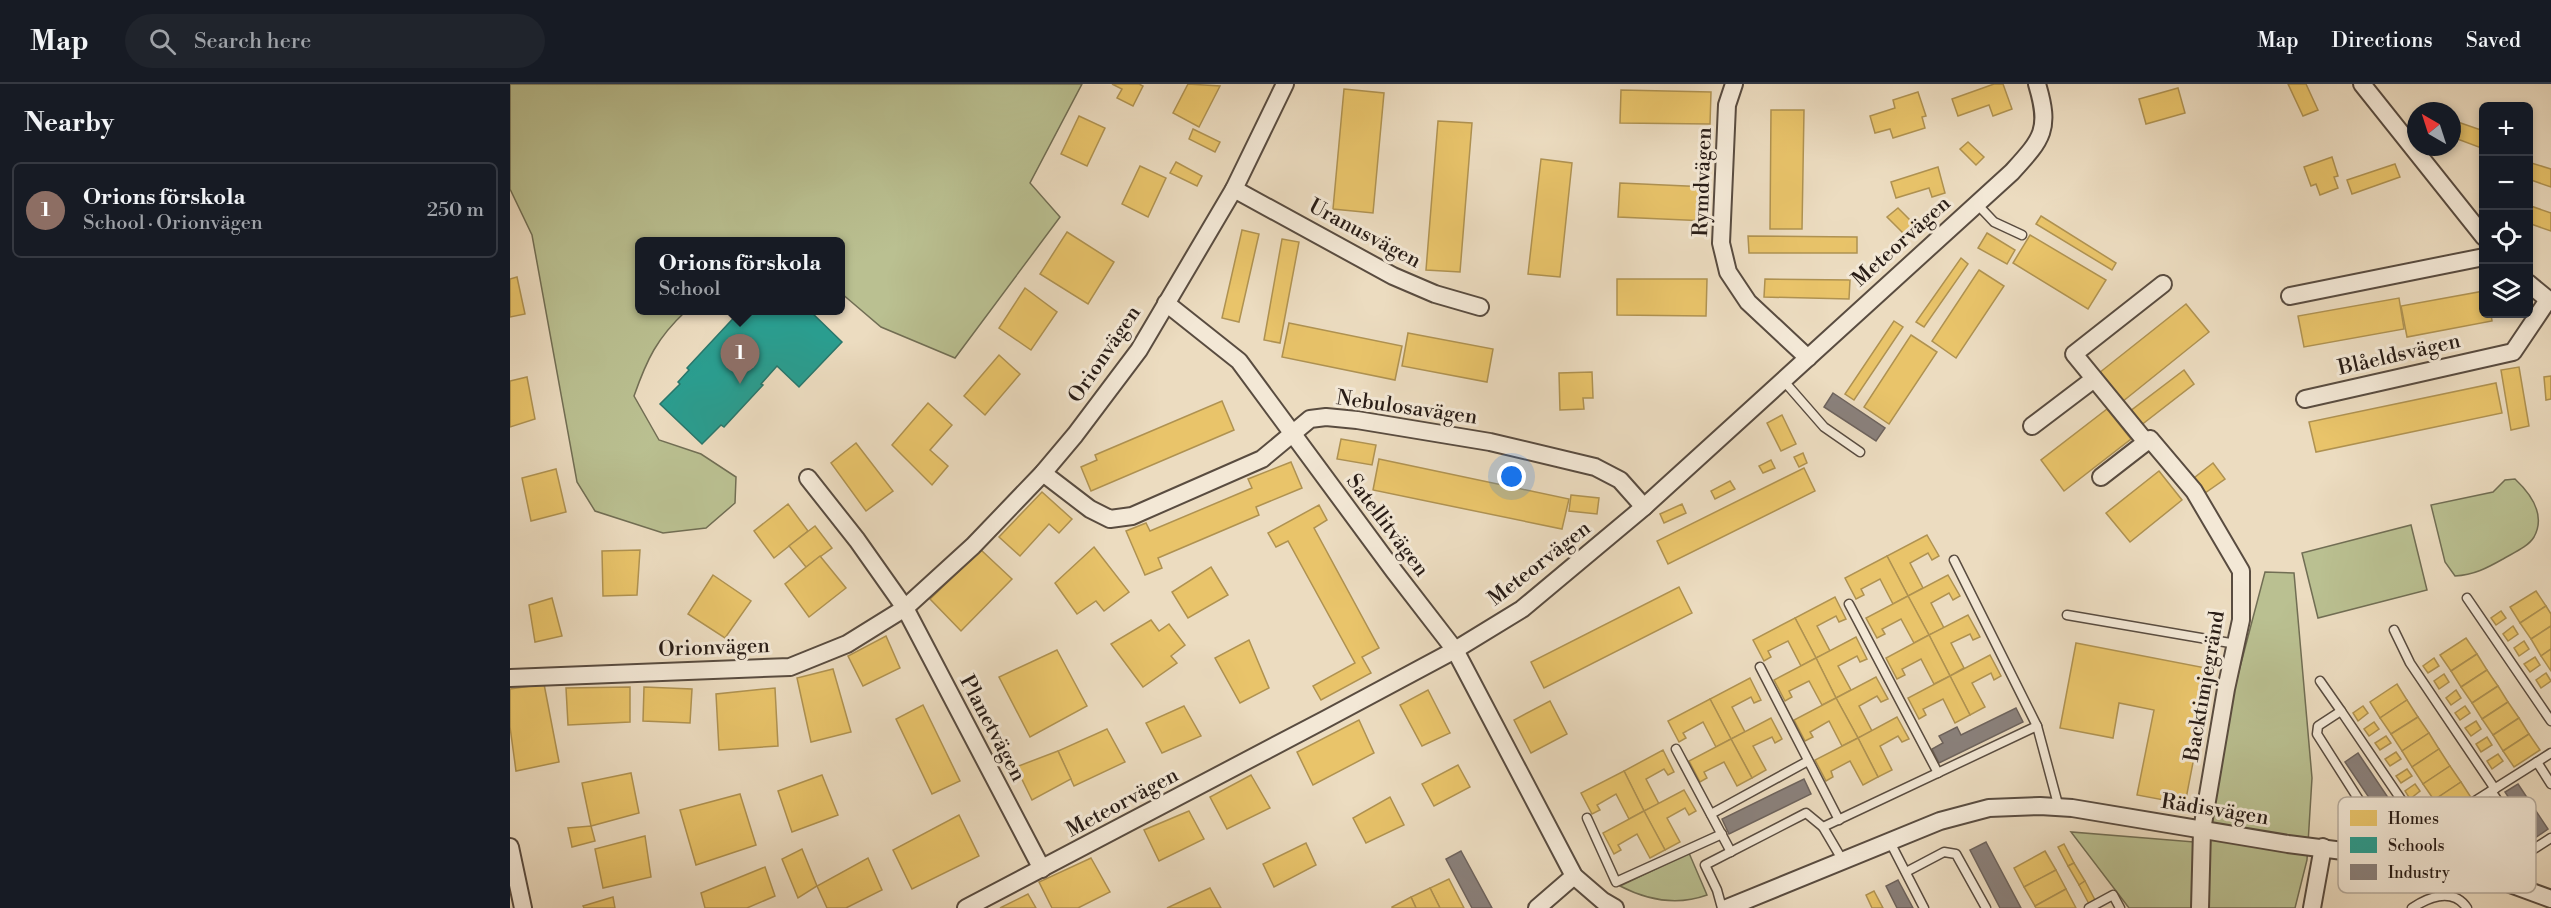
<!DOCTYPE html>
<meta charset="utf-8">
<style>
body{margin:0;font-family:"Libre Bodoni",serif;background:#20242c;color:#f1f3f6}
.controls{position:absolute;right:18px;top:18px;display:grid;overflow:hidden;border-radius:9px;box-shadow:0 3px 9px #0003}
.controls button{width:54px;height:54px;display:grid;place-items:center;padding:0;border:0;border-bottom:2px solid #363941;background:#171b24;color:#f1f3f6;font:30px sans-serif}
.compass{position:absolute;left:1897px;top:18px;width:54px;height:54px;border-radius:50%;background:#171b24;box-shadow:0 3px 9px #0003;rotate:321deg}
.you{position:absolute;left:1002px;top:393px;width:21px;height:21px;margin:-15px;border:4px solid #fff;border-radius:50%;background:#1a73e8;box-shadow:0 0 0 9px #1a73e833}
.badge{display:grid;place-items:center;width:39px;height:39px;border-radius:50%;background:#db2777;color:#fff;font-size:20px;font-weight:700}
.pin{position:absolute;translate:-50% -50px;filter:drop-shadow(0 2px 3px #0008)}
.pin::after{content:'';position:absolute;top:32px;width:21px;height:18px;background:inherit;clip-path:polygon(0 0,100% 0,50% 100%)}
.popup{position:absolute;left:125px;top:153px;width:210px;height:78px;box-sizing:border-box;display:grid;place-content:center;border-radius:9px;background:#171b24;filter:drop-shadow(0 2px 4px #0005);font-size:20px;white-space:nowrap;color:#9ea1a6}
.popup b{font-size:22px;color:#f1f3f6}
.popup::after{content:'';position:absolute;left:50%;top:100%;margin-left:-12px;border:12px solid transparent;border-top-color:#171b24}
.list{margin:0;padding:0;list-style:none}
h2{display:flex;justify-content:space-between;align-items:center;height:78px;margin:0;padding:0 24px;font-size:26px}
h2 small{font-size:20px;font-weight:400;color:#9ea1a6}
.list li{display:grid;grid-template-columns:39px 1fr auto;gap:18px;align-items:center;box-sizing:border-box;height:96px;margin:0 12px 12px;padding:0 12px;border:2px solid #363941;border-radius:9px}
.list b{display:block;font-size:22px;white-space:nowrap}
.list p{margin:0;font-size:20px;white-space:nowrap;color:#9ea1a6}
.list em{font-size:20px;font-style:normal;color:#9ea1a6}
.icon{flex:none;width:33px;height:33px;fill:none;stroke:currentColor;stroke-width:2;stroke-linecap:round;stroke-linejoin:round}
.map{position:relative;flex:none;width:2041px;height:824px;overflow:hidden}
header{display:flex;align-items:center;gap:36px;box-sizing:border-box;height:84px;padding:0 30px;background:#171b24;border-bottom:2px solid #363941}
header strong{font-size:28px}
nav{display:flex;gap:33px;margin-inline-start:auto;font-size:21px}
.search{width:420px;height:54px;background:#20242c;display:flex;align-items:center;gap:15px;box-sizing:border-box;padding:0 21px;border-radius:33px;color:#9ea1a6;font-size:22px}
main{display:flex}
aside{flex:1;background:#171b24}
.map>svg:first-child{display:block}
</style>
<header>
<strong>Map</strong>
<div class="search"><svg class="icon" aria-label="search" viewBox="0 0 24 24"><circle cx="10" cy="10" r="6"/><path d="M15 15l6 6"/></svg>Search here</div>
<nav><a>Map</a><a>Directions</a><a>Saved</a></nav>
</header>
<main>
<aside>
<h2>Nearby<small></small></h2>
<ul class="list">
<li><span class="badge" style="background:#8d6e63">1</span><div><b>Orions förskola</b><p>School · Orionvägen</p></div><em>250 m</em></li>
</ul>
</aside>
<div class="map">
<svg width="2041" height="824" viewBox="0 0 2041 824">
<rect width="100%" height="100%" fill="#ecdcc0"/>
<filter id="stains"><feTurbulence type="fractalNoise" baseFrequency=".00333" numOctaves="4"/><feColorMatrix values="0 0 0 0 .2 0 0 0 0 .09 0 0 0 0 .02 0 0 0 .5 -.17"/></filter>
<radialGradient id="worn" r=".72"><stop offset=".6" stop-color="#630" stop-opacity="0"/><stop offset="1" stop-color="#630" stop-opacity=".3"/></radialGradient>
<g fill="#bac091" stroke="#716e54" stroke-width="1.5">
<path d="M0,0H572L520,99L550,133L445,274L371,243L331,209L330,158H130V226L176,227C147,254 137,275 124,312L149,356L191,370L226,393L225,419L196,444L153,449L85,427L67,398L22,151L0,105Z"/>
<path d="M2005,395C2021,410 2036,431 2024,453C2018,463 2003,469 1993,475C1977,484 1964,491 1945,492L1935,478L1921,421L1983,408L1995,396Z"/>
<polygon points="1901,441 1917,506 1808,534 1792,469"/>
<polygon points="1755,488 1784,489 1802,694 1797,776 1785,824 1619,824 1561,748 1684,758"/>
<path d="M1179,769L1197,811C1167,822 1139,817 1110,802Z"/>
</g>
<g fill="#e9c46a" stroke="#af9251" stroke-width="1.5">
<polygon points="602,0 629,0 633,2 623,22 607,14 612,5"/>
<polygon points="678,0 710,2 689,43 663,29"/>
<polygon points="1484,0 1493,0 1502,25 1483,32 1479,21 1448,32 1442,15"/>
<polygon points="1778,0 1796,0 1808,26 1793,32"/>
<polygon points="1668,4 1675,29 1636,40 1629,15"/>
<polygon points="834,5 874,9 863,129 823,125"/>
<polygon points="1111,6 1201,8 1200,40 1110,39"/>
<polygon points="1408,8 1416,32 1412,33 1415,44 1383,54 1380,45 1365,49 1360,32 1385,24 1383,16"/>
<polygon points="1261,26 1294,26 1292,145 1260,145"/>
<polygon points="569,32 595,44 577,82 551,70"/>
<polygon points="1942,36 1974,47 1974,65 1942,53"/>
<polygon points="928,37 962,39 950,188 916,186"/>
<polygon points="683,45 710,58 705,68 679,55"/>
<polygon points="1458,58 1474,73 1466,81 1450,65"/>
<polygon points="1822,73 1828,92 1824,93 1828,104 1810,111 1806,100 1801,102 1794,83"/>
<polygon points="1031,75 1062,79 1050,193 1018,190"/>
<polygon points="666,78 692,92 687,102 660,89"/>
<polygon points="2018,78 2041,85 2041,103 2018,95"/>
<polygon points="1885,80 1890,93 1842,110 1837,96"/>
<polygon points="630,82 656,94 638,133 612,120"/>
<polygon points="1428,83 1435,109 1422,113 1419,104 1386,114 1381,98"/>
<polygon points="1110,99 1198,103 1197,137 1108,133"/>
<polygon points="2018,121 2041,129 2041,147 2018,139"/>
<polygon points="1388,124 1404,140 1394,150 1377,133"/>
<polygon points="1531,132 1606,179 1602,186 1526,140"/>
<polygon points="732,146 749,150 729,238 712,234"/>
<polygon points="557,148 604,178 578,220 530,190"/>
<polygon points="1477,149 1505,166 1497,180 1468,164"/>
<polygon points="1520,151 1596,196 1578,225 1503,179"/>
<polygon points="1238,152 1347,153 1347,169 1239,169"/>
<polygon points="772,155 789,158 770,259 754,256"/>
<polygon points="1451,174 1458,180 1414,243 1406,238"/>
<polygon points="1469,186 1494,202 1446,274 1422,257"/>
<polygon points="7,193 15,230 0,233 0,195"/>
<polygon points="1107,195 1197,195 1196,232 1107,231"/>
<polygon points="1255,195 1340,196 1339,215 1254,213"/>
<polygon points="515,204 547,228 521,266 489,244"/>
<polygon points="1974,207 1974,230 1981,230 1982,237 1897,253 1891,222"/>
<polygon points="1889,214 1894,245 1794,263 1788,232"/>
<polygon points="1676,220 1699,248 1612,318 1589,289"/>
<polygon points="1384,237 1393,243 1344,316 1335,310"/>
<polygon points="779,239 892,262 885,296 772,273"/>
<polygon points="898,249 983,265 977,298 892,282"/>
<polygon points="1401,251 1427,268 1379,340 1354,323"/>
<polygon points="489,271 510,290 475,331 454,312"/>
<polygon points="2009,283 2019,342 2001,346 1991,286"/>
<polygon points="1674,286 1684,300 1630,342 1619,328"/>
<polygon points="1082,288 1083,314 1073,314 1074,325 1050,326 1049,289"/>
<polygon points="2041,292 2041,315 2036,316 2034,293"/>
<polygon points="17,293 25,335 0,343 0,297"/>
<polygon points="1986,299 1992,329 1806,368 1799,338"/>
<polygon points="712,317 724,346 581,407 571,383 587,376 585,371"/>
<polygon points="418,319 442,341 420,366 438,382 422,401 382,361"/>
<polygon points="1597,325 1621,355 1554,407 1531,376"/>
<polygon points="1272,331 1286,360 1271,367 1257,339"/>
<polygon points="831,355 866,361 862,381 827,375"/>
<polygon points="346,359 383,407 356,427 321,379"/>
<polygon points="1293,369 1297,379 1289,383 1284,373"/>
<polygon points="869,375 1059,415 1052,445 863,406"/>
<polygon points="1261,376 1265,384 1253,389 1249,382"/>
<polygon points="781,378 792,404 746,423 749,431 648,474 652,484 635,491 616,447 636,439 640,447 742,404 738,395"/>
<polygon points="1703,379 1715,395 1695,409 1684,394"/>
<polygon points="1294,384 1305,407 1158,480 1147,457"/>
<polygon points="46,385 56,428 21,437 12,394"/>
<polygon points="1649,387 1672,416 1620,458 1596,429"/>
<polygon points="1220,397 1225,405 1205,415 1201,407"/>
<polygon points="532,408 562,435 549,449 539,440 510,472 489,453"/>
<polygon points="1061,411 1089,414 1087,430 1059,427"/>
<polygon points="278,420 298,447 264,474 244,447"/>
<polygon points="1172,420 1176,429 1154,439 1150,430"/>
<polygon points="809,421 817,436 804,444 869,564 852,573 861,589 811,616 803,602 845,579 778,457 766,463 758,449"/>
<polygon points="305,442 322,464 296,483 279,462"/>
<polygon points="1417,451 1429,472 1422,476 1418,469 1400,479 1413,504 1398,512 1377,472"/>
<polygon points="584,463 619,508 594,527 586,517 567,530 545,499"/>
<polygon points="130,466 127,511 93,512 92,467"/>
<polygon points="471,466 502,495 451,547 420,515"/>
<polygon points="310,472 336,504 299,533 275,500"/>
<polygon points="1377,472 1398,512 1383,520 1370,495 1351,505 1354,511 1346,515 1335,494"/>
<polygon points="701,483 718,511 678,534 662,508"/>
<polygon points="203,491 241,517 215,554 178,530"/>
<polygon points="1438,491 1450,512 1443,516 1439,509 1421,519 1434,544 1419,551 1398,512"/>
<polygon points="1169,503 1182,529 1034,604 1021,578"/>
<polygon points="2026,507 2036,522 2010,539 2000,523"/>
<polygon points="1398,512 1419,551 1404,559 1391,535 1372,545 1375,550 1367,554 1356,534"/>
<polygon points="1325,513 1336,535 1329,538 1326,532 1307,542 1320,567 1306,574 1285,534"/>
<polygon points="42,514 52,552 25,558 19,521"/>
<polygon points="2036,522 2041,530 2041,542 2021,555 2010,539"/>
<polygon points="1991,527 1996,534 1986,541 1981,534"/>
<polygon points="1458,531 1470,553 1463,556 1460,550 1441,559 1454,584 1440,592 1419,551"/>
<polygon points="1285,534 1306,574 1291,582 1278,557 1258,567 1261,573 1254,577 1243,556"/>
<polygon points="641,536 649,547 659,540 675,561 661,572 667,579 633,603 601,560"/>
<polygon points="2003,542 2008,550 1998,557 1993,550"/>
<polygon points="2041,542 2041,565 2031,572 2021,555"/>
<polygon points="1419,551 1440,592 1424,600 1411,575 1392,585 1395,591 1387,595 1376,574"/>
<polygon points="376,552 390,584 353,602 338,572"/>
<polygon points="1346,553 1357,575 1350,578 1347,572 1328,582 1341,606 1326,614 1306,574"/>
<polygon points="1956,554 1967,570 1941,587 1930,571"/>
<polygon points="739,556 759,604 730,619 705,574"/>
<polygon points="2014,557 2019,565 2009,572 2004,564"/>
<polygon points="1566,559 1701,585 1675,720 1627,711 1644,626 1609,619 1603,654 1550,644"/>
<polygon points="2041,565 2041,587 2031,572"/>
<polygon points="547,566 577,622 520,653 489,593"/>
<polygon points="1967,570 1977,586 1951,603 1941,587"/>
<polygon points="1480,571 1491,592 1484,596 1481,589 1462,599 1475,623 1460,631 1440,592"/>
<polygon points="2025,573 2030,581 2020,588 2014,580"/>
<polygon points="1306,574 1326,614 1312,621 1299,597 1279,607 1282,613 1275,617 1264,596"/>
<polygon points="1924,574 1929,582 1918,589 1913,582"/>
<polygon points="323,585 341,648 301,658 287,594"/>
<polygon points="1977,586 1988,602 1962,619 1951,603"/>
<polygon points="2036,589 2041,597 2031,604 2026,596"/>
<polygon points="1934,590 1939,598 1929,605 1924,597"/>
<polygon points="1440,592 1460,631 1445,639 1433,615 1413,625 1416,631 1409,635 1398,614"/>
<polygon points="1366,593 1378,615 1371,618 1367,612 1349,622 1362,647 1348,654 1326,614"/>
<polygon points="1240,594 1251,616 1244,619 1241,613 1222,623 1235,648 1221,655 1200,615"/>
<polygon points="34,600 49,678 6,687 0,643 0,605"/>
<polygon points="1887,600 1897,616 1870,634 1860,618"/>
<polygon points="1988,602 1998,618 1972,635 1962,619"/>
<polygon points="120,603 120,638 58,641 56,604"/>
<polygon points="134,603 182,605 180,639 133,637"/>
<polygon points="265,604 268,662 209,666 206,610"/>
<polygon points="918,606 940,649 912,662 890,621"/>
<polygon points="1946,606 1951,614 1941,621 1936,614"/>
<polygon points="1326,614 1348,654 1332,662 1319,637 1300,648 1303,653 1295,657 1284,636"/>
<polygon points="1200,615 1221,655 1206,663 1193,638 1173,649 1176,654 1169,658 1158,637"/>
<polygon points="1897,616 1908,633 1881,650 1870,634"/>
<polygon points="1040,617 1057,650 1021,669 1004,636"/>
<polygon points="1998,618 2009,634 1983,651 1972,635"/>
<polygon points="413,621 450,697 422,710 386,635"/>
<polygon points="674,622 691,652 652,669 636,639"/>
<polygon points="1853,622 1858,629 1848,637 1843,629"/>
<polygon points="1955,622 1960,629 1950,636 1945,629"/>
<polygon points="1387,633 1399,655 1392,658 1388,652 1370,662 1382,686 1368,693 1348,654"/>
<polygon points="1908,633 1919,649 1892,667 1881,650"/>
<polygon points="1261,634 1272,655 1265,659 1262,653 1243,662 1256,686 1242,694 1221,655"/>
<polygon points="2009,634 2019,650 1993,667 1983,651"/>
<polygon points="849,636 864,669 803,701 787,668"/>
<polygon points="1966,637 1971,645 1961,652 1955,644"/>
<polygon points="1864,638 1869,645 1859,652 1854,645"/>
<polygon points="597,645 615,678 564,702 548,667"/>
<polygon points="1919,649 1929,665 1902,683 1892,667"/>
<polygon points="2019,650 2030,666 2004,683 1993,667"/>
<polygon points="1876,652 1881,659 1870,666 1865,659"/>
<polygon points="1977,653 1982,661 1971,668 1966,660"/>
<polygon points="1348,654 1368,693 1353,701 1340,677 1321,687 1323,693 1316,697 1305,676"/>
<polygon points="1221,655 1242,694 1227,702 1214,678 1194,688 1197,694 1190,698 1179,677"/>
<polygon points="1929,665 1940,682 1913,700 1902,683"/>
<polygon points="1153,666 1164,688 1158,691 1154,685 1136,695 1149,720 1134,727 1114,687"/>
<polygon points="548,667 561,695 522,716 506,683"/>
<polygon points="1886,668 1891,675 1880,682 1875,675"/>
<polygon points="1988,670 1993,677 1982,685 1977,677"/>
<polygon points="948,681 960,703 924,722 912,700"/>
<polygon points="1940,682 1951,698 1924,716 1913,700"/>
<polygon points="1897,685 1902,692 1891,699 1886,692"/>
<polygon points="1114,687 1134,727 1119,735 1106,710 1087,721 1090,726 1082,730 1071,709"/>
<polygon points="121,689 129,729 81,742 72,699"/>
<polygon points="312,691 328,731 282,748 268,707"/>
<polygon points="741,691 760,724 717,745 700,713"/>
<polygon points="1951,698 1962,715 1935,732 1924,716"/>
<polygon points="1905,700 1910,707 1900,715 1895,707"/>
<polygon points="1174,706 1186,727 1179,731 1175,724 1157,734 1170,758 1155,766 1134,727"/>
<polygon points="230,710 246,761 186,781 170,726"/>
<polygon points="880,713 894,741 856,759 843,734"/>
<polygon points="1918,716 1923,723 1913,730 1908,723"/>
<polygon points="679,727 694,755 649,777 634,746"/>
<polygon points="1134,727 1155,766 1140,774 1127,750 1108,761 1111,766 1104,770 1093,749"/>
<polygon points="449,731 469,772 402,805 383,766"/>
<polygon points="81,742 85,757 62,763 58,744"/>
<polygon points="135,752 141,793 93,804 85,765"/>
<polygon points="796,759 806,781 764,803 753,780"/>
<polygon points="1554,760 1564,779 1558,782 1548,763"/>
<polygon points="292,765 307,802 288,814 272,775"/>
<polygon points="1535,767 1546,786 1514,803 1504,784"/>
<polygon points="358,774 372,806 336,824 317,824 307,802"/>
<polygon points="581,774 600,808 568,824 542,824 529,798"/>
<polygon points="1564,779 1575,797 1569,801 1558,782"/>
<polygon points="255,783 265,812 237,824 195,824 191,809"/>
<polygon points="1546,786 1556,805 1525,822 1514,803"/>
<polygon points="939,795 954,824 930,824 920,804"/>
<polygon points="1575,797 1585,816 1579,820 1569,801"/>
<polygon points="700,804 711,824 657,824"/>
<polygon points="920,804 930,824 906,824 901,813"/>
<polygon points="1556,805 1566,824 1526,824 1525,822"/>
<polygon points="1364,807 1373,824 1362,824 1356,811"/>
<polygon points="518,810 526,824 490,824"/>
<polygon points="103,813 105,824 74,824 73,822"/>
<polygon points="901,813 906,824 882,824 882,823"/>
</g>
<polygon fill="#2a9d8f" stroke="#29766b" stroke-width="1.5" points="231,226 299,226 332,258 289,303 267,282 251,300 253,301 214,343 211,341 192,360 150,320 170,300 168,298 179,286 177,284"/>
<g fill="#8a817c" stroke="#6d635d" stroke-width="1.5">
<polygon points="1323,309 1375,344 1366,357 1314,323"/>
<polygon points="1506,624 1513,638 1429,679 1422,665 1433,659 1429,652 1447,643 1451,651"/>
<polygon points="1848,669 1879,715 1866,724 1835,678"/>
<polygon points="1294,695 1301,710 1219,750 1212,735"/>
<polygon points="2008,700 2038,745 2025,754 1995,708"/>
<polygon points="1476,758 1511,824 1490,824 1460,766"/>
<polygon points="951,767 982,824 962,824 936,775"/>
<polygon points="1388,796 1403,824 1387,824 1376,802"/>
</g>
<g fill="none" stroke-linecap="round" stroke-linejoin="round">
<defs>
<g id="lane">
<polyline points="1467,120 1484,138 1512,151"/>
<polyline points="1273,296 1314,343 1350,368"/>
<polyline points="1444,476 1527,642"/>
<polyline points="1957,514 2041,637"/>
<polyline points="1339,520 1428,689"/>
<polyline points="1557,531 1726,560"/>
<polyline points="1884,546 1900,579 1985,705"/>
<polyline points="1250,583 1329,736"/>
<polyline points="1810,597 1831,627"/>
<polyline points="1166,665 1221,768"/>
<polyline points="2027,678 2041,669"/>
<polyline points="1201,730 1298,677"/>
<polyline points="1077,734 1106,798 1212,750"/>
<polyline points="1313,743 1333,777"/>
<polyline points="1380,758 1414,824"/>
<polyline points="2022,766 2041,754"/>
<polyline points="1853,769 1856,727 1807,650 1808,642 1831,627 1907,739 1913,744 1924,743 1981,707"/>
<polyline points="1396,788 1434,768 1446,770 1476,824"/>
<polyline points="2002,801 2022,766 1981,707 2027,678 2041,700"/>
<polyline points="1212,824 1207,806 1195,781 1296,729 1313,743 1527,642 1549,724"/>
<polyline points="1579,824 1603,811 1610,824"/>
<path d="M1902,824C1919,813 1943,803 1957,824"/>
</g>
<g id="street">
<polyline points="1224,0 1217,21 1211,159 1218,188 1238,218 1298,274"/>
<polyline points="1852,0 1974,153"/>
<polyline points="724,105 883,192 925,210 970,223"/>
<polyline points="2018,199 2041,218"/>
<polyline points="1780,212 1974,173"/>
<polyline points="656,219 729,277 884,487 945,566 1064,792 1093,817 1105,824"/>
<polyline points="1795,315 2003,268 2038,216"/>
<polyline points="1522,342 1584,295"/>
<polyline points="1636,358 1564,270 1653,200"/>
<polyline points="533,389 580,425 600,435 622,432 752,375 800,335 816,333 847,336 980,358 1085,383 1110,396 1134,423"/>
<polyline points="1591,393 1640,355 1684,407 1731,487 1731,536 1716,605 1692,746 1690,824"/>
<polyline points="298,394 347,456 395,524 532,785"/>
<polyline points="0,594 280,583 337,560 395,524 463,462 533,389 565,351 629,266 724,105 775,0"/>
<polyline points="0,763 13,824"/>
<path d="M456,824L816,635L945,566L1012,525L1134,423L1502,88C1532,55 1541,46 1527,0"/>
<polyline points="1027,824 1064,792"/>
<polyline points="1217,824 1430,737 1479,724 1530,722 1562,724 1778,760 1904,776 1973,790 2041,815"/>
<polyline points="1802,824 1813,763"/>
</g>
</defs>
<use href="#lane" stroke="#594c40" stroke-width="11"/>
<use href="#street" stroke="#594c40" stroke-width="20"/>
<use href="#lane" stroke="#f3e8d6" stroke-width="8"/>
<use href="#street" stroke="#f3e8d6" stroke-width="16"/>
</g>
<g text-anchor="middle" stroke-width="6" stroke-linejoin="round" paint-order="stroke">
<g font-size="21" fill="#281c16" stroke="#f3e8d6">
<text transform="translate(1192 98) rotate(-88)" y="7">Rymdvägen</text>
<text transform="translate(855 149) rotate(28)" y="7">Uranusvägen</text>
<text transform="translate(1391 157) rotate(-42)" y="7">Meteorvägen</text>
<text transform="translate(594 270) rotate(-56)" y="7">Orionvägen</text>
<text transform="translate(1889 270) rotate(-13)" y="7">Blåeldsvägen</text>
<text transform="translate(897 323) rotate(8)" y="7">Nebulosavägen</text>
<text transform="translate(878 441) rotate(53)" y="7">Satellitvägen</text>
<text transform="translate(1029 479) rotate(-38)" y="7">Meteorvägen</text>
<text transform="translate(204 563) rotate(-2)" y="7">Orionvägen</text>
<text transform="translate(1694 602) rotate(-80)" y="7">Backtimjegränd</text>
<text transform="translate(483 644) rotate(62)" y="7">Planetvägen</text>
<text transform="translate(612 718) rotate(-28)" y="7">Meteorvägen</text>
<text transform="translate(1705 725) rotate(9)" y="7">Rädisvägen</text>
</g>
</g>
<rect x="1828" y="713" width="198" height="96" rx="9" fill="#f3e8d6" stroke="#b6ab9c" stroke-width="1.5"/>
<rect x="1840" y="726" width="27" height="16" fill="#e9c46a"/>
<rect x="1840" y="753" width="27" height="16" fill="#2a9d8f"/>
<rect x="1840" y="780" width="27" height="16" fill="#8a817c"/>
<g font-size="16" fill="#281c16">
<text x="1878" y="740">Homes</text>
<text x="1878" y="767">Schools</text>
<text x="1878" y="794">Industry</text>
</g>
<rect width="100%" height="100%" filter="url(#stains)"/>
<rect width="100%" height="100%" fill="url(#worn)"/>
</svg>
<div class="controls">
<button>+</button>
<button>−</button>
<button><svg class="icon" aria-label="locate" viewBox="0 0 24 24"><circle cx="12" cy="12" r="6"/><path d="M12 2v4M12 18v4M2 12h4M18 12h4"/></svg></button>
<button><svg class="icon" aria-label="layers" viewBox="0 0 24 24"><path d="M12 4l9 5-9 5-9-5zM3 14l9 5 9-5"/></svg></button>
</div>
<svg class="compass" viewBox="-18 -18 36 36"><path d="M0-13l5 13h-10z" fill="#e53935"/><path d="M0 13l5-13h-10z" fill="#9ea1a6"/></svg>
<div class="you"></div>
<div class="pin badge" style="left:230px;top:300px;background:#8d6e63">1</div>
<div class="popup"><b>Orions förskola</b>School</div>
</div>
</main>
